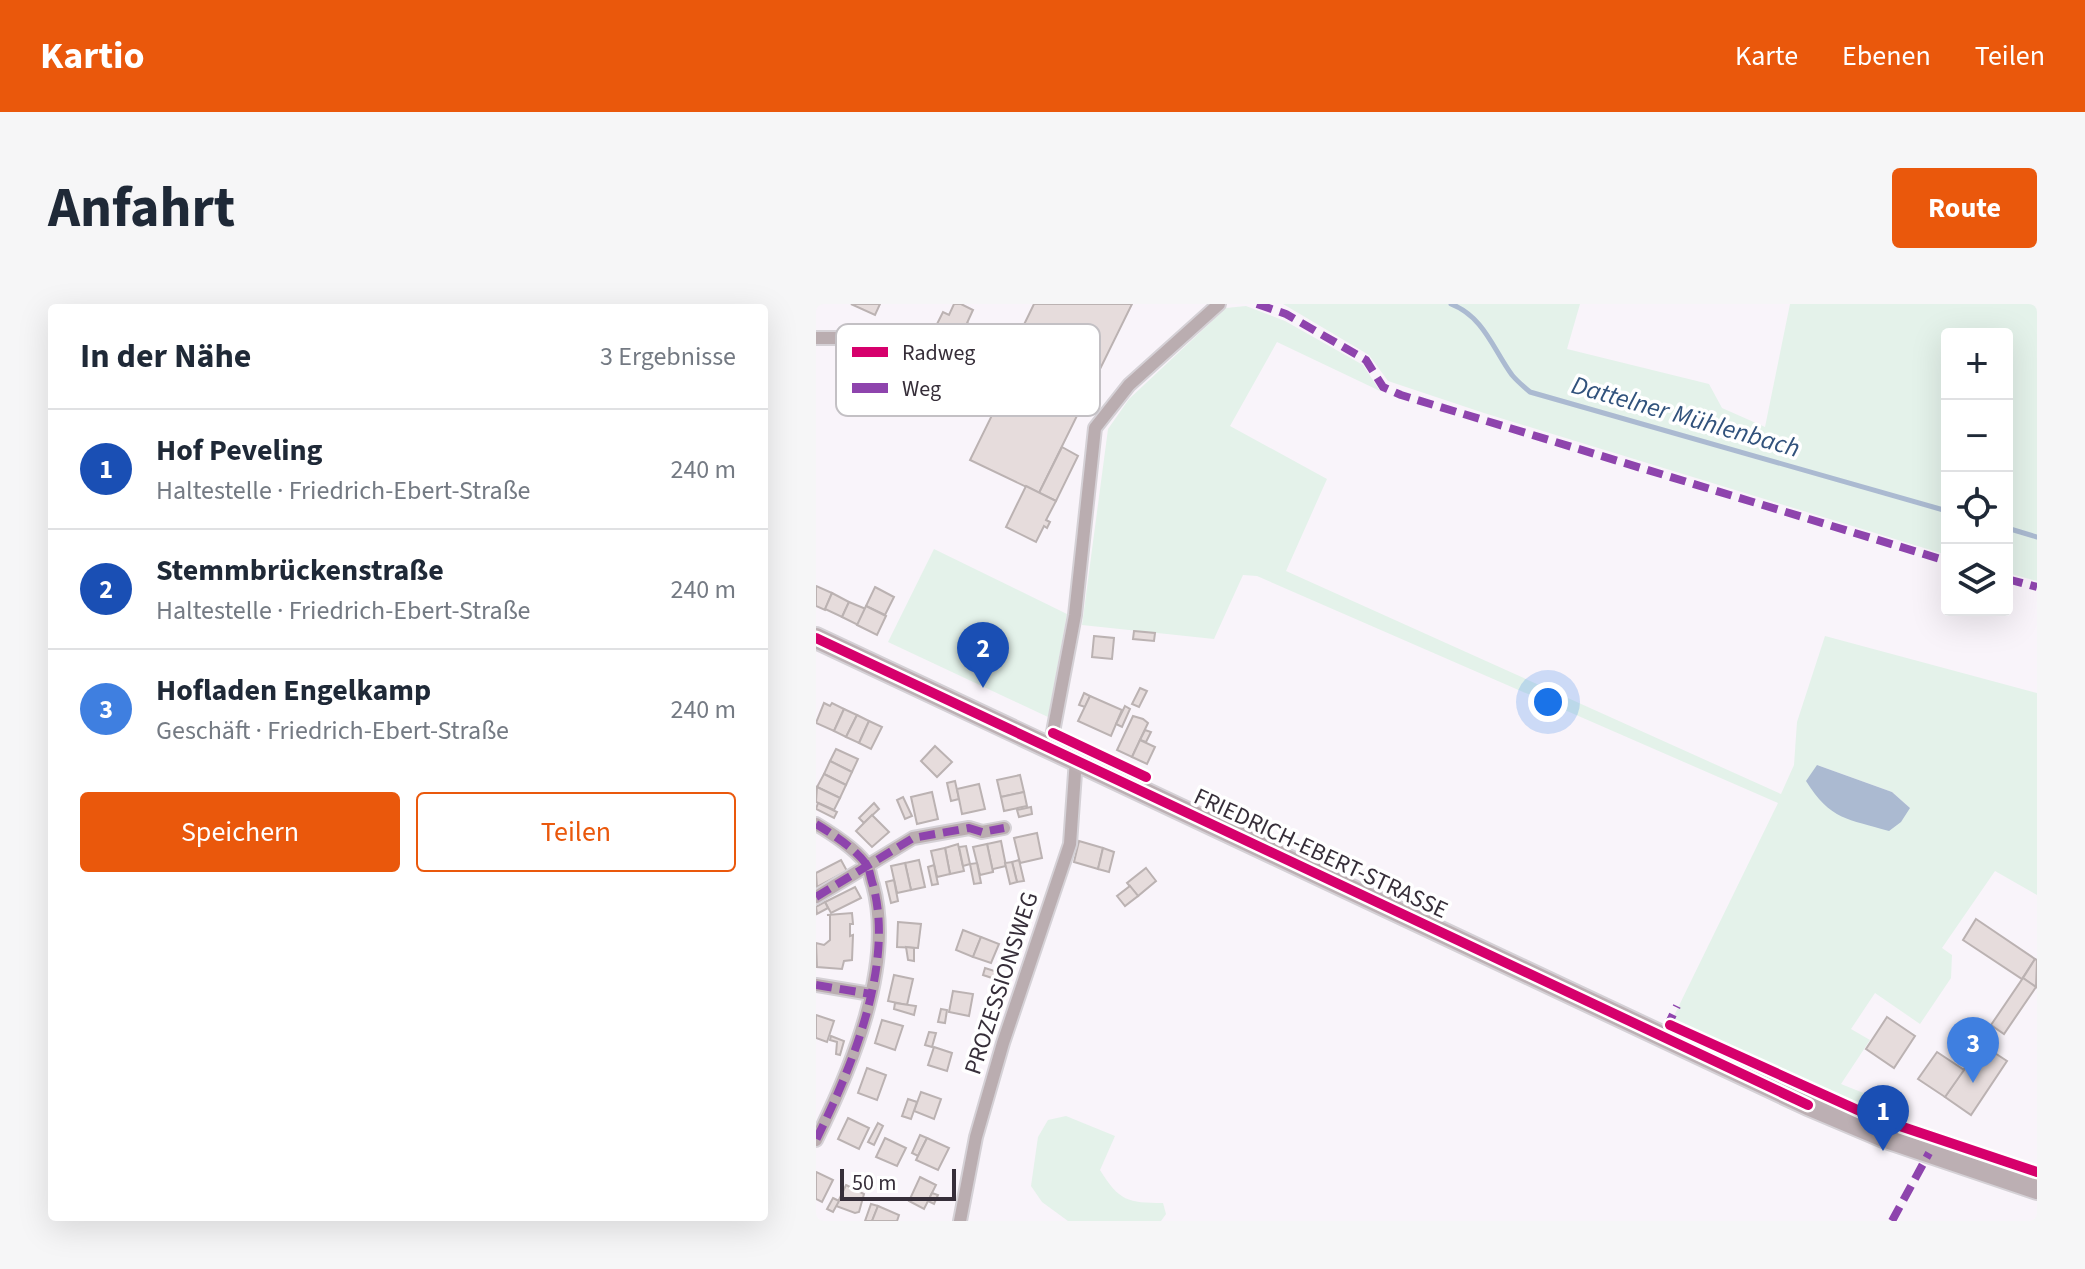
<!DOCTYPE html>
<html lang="de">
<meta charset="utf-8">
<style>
body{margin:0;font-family:"Source Sans 3",sans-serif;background:#f6f6f7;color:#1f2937}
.controls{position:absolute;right:24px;top:24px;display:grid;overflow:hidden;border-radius:8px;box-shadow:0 8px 32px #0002}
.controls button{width:72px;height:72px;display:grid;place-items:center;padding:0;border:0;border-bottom:2px solid #e0e1e3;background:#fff;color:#1f2937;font:40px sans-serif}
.scale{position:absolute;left:24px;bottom:20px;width:116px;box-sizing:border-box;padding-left:8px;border:4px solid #362e39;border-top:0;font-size:22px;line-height:28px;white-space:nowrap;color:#362e39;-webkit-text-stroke:6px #fff;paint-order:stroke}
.you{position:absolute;left:732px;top:398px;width:28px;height:28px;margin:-20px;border:6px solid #fff;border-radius:50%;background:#1a73e8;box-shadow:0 0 0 12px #1a73e833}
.badge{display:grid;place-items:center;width:52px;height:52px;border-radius:50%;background:#ea580c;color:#fff;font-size:26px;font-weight:700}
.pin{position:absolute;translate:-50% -66px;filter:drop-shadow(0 2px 4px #0008)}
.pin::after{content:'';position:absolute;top:42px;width:28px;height:24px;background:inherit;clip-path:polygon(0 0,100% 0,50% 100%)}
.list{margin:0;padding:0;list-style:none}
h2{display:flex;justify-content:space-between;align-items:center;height:104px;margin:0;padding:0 32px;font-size:34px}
h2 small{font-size:26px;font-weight:400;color:#747a83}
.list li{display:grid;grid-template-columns:52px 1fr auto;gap:24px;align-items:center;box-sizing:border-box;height:120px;padding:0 32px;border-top:2px solid #e0e1e3}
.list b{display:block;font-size:30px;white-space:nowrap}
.list p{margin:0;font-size:26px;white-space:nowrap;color:#747a83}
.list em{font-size:26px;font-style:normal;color:#747a83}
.actions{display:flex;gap:16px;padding:24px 32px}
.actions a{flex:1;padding:18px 0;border:2px solid #ea580c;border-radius:8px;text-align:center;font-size:28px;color:#ea580c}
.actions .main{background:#ea580c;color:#fff}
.icon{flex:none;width:44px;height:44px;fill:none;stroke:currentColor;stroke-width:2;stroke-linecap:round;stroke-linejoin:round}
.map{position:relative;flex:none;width:1221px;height:917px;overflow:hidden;border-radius:8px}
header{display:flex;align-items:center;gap:48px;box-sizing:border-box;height:112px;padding:0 40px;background:#ea580c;color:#fff}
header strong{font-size:38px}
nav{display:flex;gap:44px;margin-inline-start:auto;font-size:28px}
.intro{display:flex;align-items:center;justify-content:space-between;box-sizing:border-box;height:192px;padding:0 48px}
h1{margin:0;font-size:56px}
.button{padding:20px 36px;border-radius:8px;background:#ea580c;color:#fff;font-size:28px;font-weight:700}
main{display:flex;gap:48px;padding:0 48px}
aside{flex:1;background:#fff;border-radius:8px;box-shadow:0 8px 32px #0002}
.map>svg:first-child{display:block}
</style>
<header>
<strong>Kartio</strong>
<nav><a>Karte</a><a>Ebenen</a><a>Teilen</a></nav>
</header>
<div class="intro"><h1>Anfahrt</h1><a class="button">Route</a></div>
<main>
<aside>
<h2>In der Nähe<small>3 Ergebnisse</small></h2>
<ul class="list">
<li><span class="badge" style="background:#1a4fb4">1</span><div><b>Hof Peveling</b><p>Haltestelle · Friedrich-Ebert-Straße</p></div><em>240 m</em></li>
<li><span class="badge" style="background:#1a4fb4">2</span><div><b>Stemmbrückenstraße</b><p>Haltestelle · Friedrich-Ebert-Straße</p></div><em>240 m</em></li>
<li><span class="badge" style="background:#3f7fe0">3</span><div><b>Hofladen Engelkamp</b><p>Geschäft · Friedrich-Ebert-Straße</p></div><em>240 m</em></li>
</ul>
<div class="actions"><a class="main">Speichern</a><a>Teilen</a></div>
</aside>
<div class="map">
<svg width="1221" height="917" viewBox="0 0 1221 917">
<rect width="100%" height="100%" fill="#f9f4fa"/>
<g fill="#e4f2ea" fill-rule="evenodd">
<polygon points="467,0 764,0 751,45 893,80 906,104 949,123 974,0 1221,0 1221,277 1191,269 1191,30 1131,30 1131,251 668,109 572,77 553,51"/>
<path d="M430,2L469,17L547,61L564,87L461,38L414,122L511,175L470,267L965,490L978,461L981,418L1009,332L1221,389V591L1179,567L1126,644L1136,651L1135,674L1104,720L1059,689L1035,725L1054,736L1025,780L1060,794L1051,808L854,720L962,499L441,272L427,271L398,335L266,321L292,125L313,95L410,4ZM1001,461L1076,488L1094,504Z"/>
<polygon points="118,245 251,310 232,413 72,338"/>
<path d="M250,812L299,832L284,866C303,897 312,899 347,899L350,910L345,917H252L226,898L215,882L222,833L232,816Z"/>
</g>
<path fill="#abbad1" d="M1001,461L1076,488L1094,504L1085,518L1073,527C1032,515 1014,516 990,477Z"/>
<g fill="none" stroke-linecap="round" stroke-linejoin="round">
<g stroke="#abbad1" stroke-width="5">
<path d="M635,0C668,13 677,45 696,71C701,77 708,83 714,88L1131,207"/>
<polyline points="1191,224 1221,233"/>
</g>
</g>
<g fill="#e6dcdc" stroke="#bbb2b2" stroke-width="2">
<polygon points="35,0 64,0 59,11"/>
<polygon points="138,0 145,0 157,6 151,19 157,22 148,41 142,38 133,56 116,48 124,29 118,26 127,8 133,11"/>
<polygon points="218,0 316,0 223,189 154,156 211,40 201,35"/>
<polygon points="246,143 262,152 240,197 223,189"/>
<polygon points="210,182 240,197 230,216 234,218 231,224 228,222 220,238 190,223"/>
<polygon points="0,282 16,289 9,306 0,302"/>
<polygon points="59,283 78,293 69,311 50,302"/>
<polygon points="16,289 33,298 26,313 9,305"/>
<polygon points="33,298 50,305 42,321 26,313"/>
<polygon points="50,302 70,312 61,331 41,321"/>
<polygon points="318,327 339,329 338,337 317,335"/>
<polygon points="278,332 298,334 296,355 276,353"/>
<polygon points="324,384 331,387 323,403 316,400"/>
<polygon points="268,389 274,392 269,403 263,401"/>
<polygon points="274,392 306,406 295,432 262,417"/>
<polygon points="8,399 14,402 16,399 28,405 18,427 0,419"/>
<polygon points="309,402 314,405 306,423 300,420"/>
<polygon points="28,405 41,411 30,433 18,427"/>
<polygon points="41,411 53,417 43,439 30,433"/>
<polygon points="317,412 327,415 332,419 316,453 301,446"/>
<polygon points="53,417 66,423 55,445 43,439"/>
<polygon points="329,426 335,428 330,438 324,436"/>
<polygon points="324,436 339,443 331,460 316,453"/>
<polygon points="119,442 136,458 121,473 105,457"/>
<polygon points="20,445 42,455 36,468 14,457"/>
<polygon points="14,457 36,468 30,481 8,470"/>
<polygon points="8,470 30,481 24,494 1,483"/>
<polygon points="204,471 208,488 185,493 181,476"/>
<polygon points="139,477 143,495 135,497 131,479"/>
<polygon points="163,480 169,505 146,510 141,485"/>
<polygon points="1,483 24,494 18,506 0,498"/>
<polygon points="116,488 122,515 101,520 95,493"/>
<polygon points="208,488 211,502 188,507 185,493"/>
<polygon points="87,493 96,512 89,515 81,496"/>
<polygon points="2,499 21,508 18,514 0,505"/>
<polygon points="58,499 63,505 48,519 43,514"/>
<polygon points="215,503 216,510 203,513 201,506"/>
<polygon points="56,511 73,528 56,543 40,527"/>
<polygon points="221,529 226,554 204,559 198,534"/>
<polygon points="185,537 190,562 177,565 177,568 171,540"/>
<polygon points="263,537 287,544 282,565 258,558"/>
<polygon points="142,540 148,567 134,570 129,544"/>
<polygon points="171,540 177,568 164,571 157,543"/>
<polygon points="150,542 154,560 147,562 143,543"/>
<polygon points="129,544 134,570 121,573 115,547"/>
<polygon points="287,544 298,548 293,568 282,565"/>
<polygon points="25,556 31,567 1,583 0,569"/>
<polygon points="103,556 109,583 95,586 89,559"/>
<polygon points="203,556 208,577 201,578 196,558"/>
<polygon points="196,558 201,578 194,580 189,559"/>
<polygon points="89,559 95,586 81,589 75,562"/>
<polygon points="161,559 165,579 158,580 154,560"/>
<polygon points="118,561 122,580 116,581 112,563"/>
<polygon points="330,564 340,577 322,592 311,579"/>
<polygon points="78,576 82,597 75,599 70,578"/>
<polygon points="314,582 322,592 309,602 301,592"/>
<polygon points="39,583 45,594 15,609 9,598"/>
<polygon points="9,598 12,604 1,610 0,603"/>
<polygon points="36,609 37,620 34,620 34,632 37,631 36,656 28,657 26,665 1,663 0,639 8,641 14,636 14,611 11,611"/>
<polygon points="1160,615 1219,655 1206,675 1147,636"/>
<polygon points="82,618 105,620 102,644 81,643"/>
<polygon points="147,626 165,633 157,653 140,646"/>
<polygon points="165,633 183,640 175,659 157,653"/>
<polygon points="90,643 98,644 98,657 92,656"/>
<polygon points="1219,655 1221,656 1220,683 1207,674"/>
<polygon points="169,664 185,669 182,676 167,671"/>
<polygon points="78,671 97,675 91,701 72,697"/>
<polygon points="1207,674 1220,683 1188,730 1175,721"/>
<polygon points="137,687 157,690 153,712 133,708"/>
<polygon points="79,699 100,702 98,711 78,705"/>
<polygon points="125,705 131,706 129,719 122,718"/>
<polygon points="0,711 18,717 11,738 0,734"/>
<polygon points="1071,713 1099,732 1078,764 1050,745"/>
<polygon points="66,716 87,722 79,746 59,739"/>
<polygon points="113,728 120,729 116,743 109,741"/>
<polygon points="15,732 28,737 24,751 20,750 21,738 14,736"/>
<polygon points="1165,740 1191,757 1155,811 1129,793"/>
<polygon points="118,743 136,749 131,767 112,761"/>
<polygon points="1121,748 1148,766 1129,793 1102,775"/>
<polygon points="51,764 70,771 61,796 42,789"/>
<polygon points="105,788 125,795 118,815 98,807"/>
<polygon points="92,795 101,798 95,815 86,812"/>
<polygon points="32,814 53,824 43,845 22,835"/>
<polygon points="62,819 67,822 58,841 52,838"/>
<polygon points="104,831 111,834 102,852 96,849"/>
<polygon points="69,834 90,844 81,862 60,853"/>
<polygon points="111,834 133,844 122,866 100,856"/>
<polygon points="0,868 17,876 6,898 0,895"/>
<polygon points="104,873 120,881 108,905 93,897"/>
<polygon points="30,881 48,890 43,908 39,909 20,902"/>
<polygon points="116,889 122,891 118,900 112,897"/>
<polygon points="17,894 23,897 17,908 11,905"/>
<polygon points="55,900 62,902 56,917 49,917"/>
<polygon points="62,902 83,911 81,917 56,917"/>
</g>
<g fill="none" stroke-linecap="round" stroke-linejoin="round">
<defs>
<g id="minor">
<polyline points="0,34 30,34"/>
<polyline points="234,444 259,311 279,124 313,81 403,0"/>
<path d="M0,520C15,529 43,547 52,563C54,568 55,576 57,581C79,661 35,765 0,836"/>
<polyline points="0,593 97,534 153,524 166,528 188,524"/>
<polyline points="0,681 55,690"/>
<polyline points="144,917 160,833 187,739 254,540 260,455"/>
</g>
<polyline id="primary" points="0,334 992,801 1070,834 1221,885"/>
</defs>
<use href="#minor" stroke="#d5d1d6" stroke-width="16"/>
<use href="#primary" stroke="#d5d1d6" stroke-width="24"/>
<use href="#minor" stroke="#baadb0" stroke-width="12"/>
<use href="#primary" stroke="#bcafb3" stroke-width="20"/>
<g stroke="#8e44ad" stroke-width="8" stroke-dasharray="16 8" stroke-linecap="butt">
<polyline points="441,0 470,10 550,56 567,83 585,91 1131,257"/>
<polyline points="1191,275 1221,283"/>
<path d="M0,520C15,529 43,547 52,563C54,568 55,576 57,581C79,661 35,765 0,836"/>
<polyline points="0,593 97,534 153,524 166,528 188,524"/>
<polyline points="0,681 55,690"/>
<polyline points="850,725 861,702"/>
<polyline points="1076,917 1113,849"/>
</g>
<defs>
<g id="cycleway">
<polyline points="0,334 992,801"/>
<polyline points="237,429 330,473"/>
<polyline points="854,721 1057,813 1221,868"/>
</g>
</defs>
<use href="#cycleway" stroke="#fff" stroke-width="15"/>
<use href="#cycleway" stroke="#d6006c" stroke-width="10"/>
</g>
<g text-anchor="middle" stroke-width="7" stroke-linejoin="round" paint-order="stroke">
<g font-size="24" fill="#362e39" stroke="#fff">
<text transform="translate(505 549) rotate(25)" y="8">FRIEDRICH-EBERT-STRASSE</text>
<text transform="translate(185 679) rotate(-72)" y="8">PROZESSIONSWEG</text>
</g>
<g font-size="26" font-style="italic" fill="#31527c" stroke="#fff">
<text transform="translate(870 112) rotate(16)" y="9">Dattelner Mühlenbach</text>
</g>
</g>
<rect x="20" y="20" width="264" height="92" rx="12" fill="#fff" stroke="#c3c0c4" stroke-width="2"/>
<rect x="36" y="43" width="36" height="10" fill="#d6006c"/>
<rect x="36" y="79" width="36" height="10" fill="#8e44ad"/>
<g font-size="22" fill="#362e39">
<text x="86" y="56">Radweg</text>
<text x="86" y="92">Weg</text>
</g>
</svg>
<div class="controls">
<button>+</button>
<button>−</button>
<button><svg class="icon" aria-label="locate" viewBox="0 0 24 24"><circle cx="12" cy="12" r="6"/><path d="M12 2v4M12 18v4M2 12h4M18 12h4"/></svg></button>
<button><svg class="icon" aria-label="layers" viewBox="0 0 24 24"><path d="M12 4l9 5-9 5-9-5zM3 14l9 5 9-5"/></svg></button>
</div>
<div class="scale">50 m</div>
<div class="you"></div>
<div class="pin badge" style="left:1067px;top:847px;background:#1a4fb4">1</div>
<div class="pin badge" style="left:167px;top:384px;background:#1a4fb4">2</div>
<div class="pin badge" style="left:1157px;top:779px;background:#3f7fe0">3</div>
</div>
</main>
